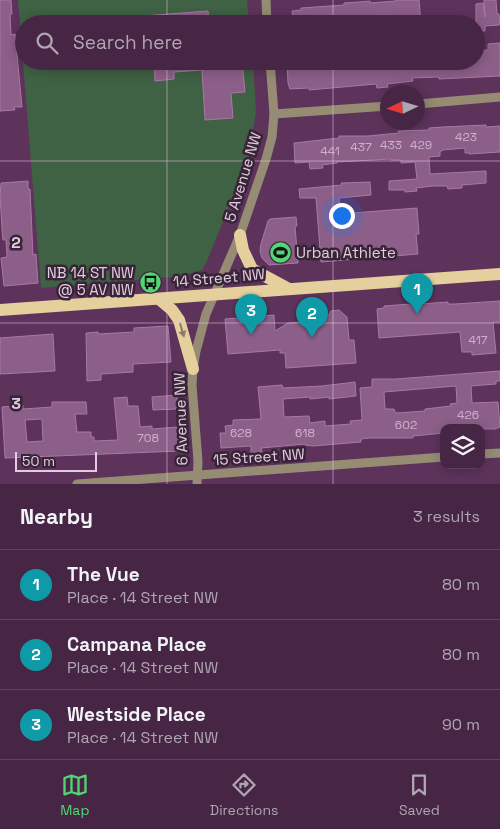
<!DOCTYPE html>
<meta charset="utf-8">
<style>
body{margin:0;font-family:"Space Grotesk",sans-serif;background:#50324f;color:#f1f3f6}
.controls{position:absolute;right:15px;bottom:15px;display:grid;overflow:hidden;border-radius:10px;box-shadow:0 2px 12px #0003}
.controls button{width:45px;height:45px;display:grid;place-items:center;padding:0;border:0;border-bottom:1px solid #5e435d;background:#462644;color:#f1f3f6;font:25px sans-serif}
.compass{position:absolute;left:380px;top:85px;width:45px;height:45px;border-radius:50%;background:#462644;box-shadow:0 2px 12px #0003;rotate:266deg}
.scale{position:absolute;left:15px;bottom:12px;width:82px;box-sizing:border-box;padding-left:5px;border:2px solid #e5cbe2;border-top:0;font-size:14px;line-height:18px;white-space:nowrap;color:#e5cbe2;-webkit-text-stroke:4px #372436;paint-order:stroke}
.you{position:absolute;left:341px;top:215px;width:18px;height:18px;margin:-12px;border:4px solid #fff;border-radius:50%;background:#1a73e8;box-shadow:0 0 0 8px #1a73e833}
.badge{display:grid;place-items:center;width:32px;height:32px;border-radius:50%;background:#51d674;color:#fff;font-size:16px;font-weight:700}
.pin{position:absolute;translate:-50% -41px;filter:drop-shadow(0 1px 2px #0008)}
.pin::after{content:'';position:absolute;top:26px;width:18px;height:15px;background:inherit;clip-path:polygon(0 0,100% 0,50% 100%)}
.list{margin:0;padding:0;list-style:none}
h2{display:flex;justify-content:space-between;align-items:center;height:65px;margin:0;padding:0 20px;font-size:21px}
h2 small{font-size:16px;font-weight:400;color:#b0a5b2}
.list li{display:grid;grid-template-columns:32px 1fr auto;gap:15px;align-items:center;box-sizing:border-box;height:70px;padding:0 20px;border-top:1px solid #5e435d}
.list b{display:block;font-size:19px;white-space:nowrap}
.list p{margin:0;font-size:16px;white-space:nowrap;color:#b0a5b2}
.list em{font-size:16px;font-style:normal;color:#b0a5b2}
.icon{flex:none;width:28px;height:28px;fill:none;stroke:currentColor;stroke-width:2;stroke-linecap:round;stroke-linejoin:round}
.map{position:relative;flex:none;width:500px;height:484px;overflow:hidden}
.search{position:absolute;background:#462644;box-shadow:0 2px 12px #0003;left:15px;right:15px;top:15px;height:55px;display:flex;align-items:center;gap:12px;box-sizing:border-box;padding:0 18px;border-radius:28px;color:#b0a5b2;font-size:19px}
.sheet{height:275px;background:#462644}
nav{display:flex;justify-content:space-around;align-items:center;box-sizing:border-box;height:70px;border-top:1px solid #5e435d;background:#462644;font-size:14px;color:#b0a5b2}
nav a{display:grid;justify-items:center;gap:2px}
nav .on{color:#51d674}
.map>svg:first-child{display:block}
</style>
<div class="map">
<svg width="500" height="484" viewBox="0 0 500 484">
<rect width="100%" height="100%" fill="#5d335b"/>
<polygon fill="#3f6144" points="18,0 247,0 249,24 24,24 24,61 253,61 256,112 251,147 247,162 207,261 202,270 183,276 41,288"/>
<g fill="#8c5f89" stroke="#a779a4" fill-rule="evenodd">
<polygon points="0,0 11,0 12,14 10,14 11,35 15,34 22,107 14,107 15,110 0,111"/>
<polygon points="395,0 419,0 421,24 387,24 386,15 293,21 292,11 301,10 301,8 344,5 344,3 359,2 370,1 370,3 396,1"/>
<polygon points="484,0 496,0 497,14 499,14 500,23 499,25 485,26 485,31 476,31 476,4 483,3 485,17"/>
<polygon points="208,11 209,24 143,24 143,16"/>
<polygon points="500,43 500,76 439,79 439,77 412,78 413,81 387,84 388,87 377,88 376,84 309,90 309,88 290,89 288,83 287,61 477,61 476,51 488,50 488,44"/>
<polygon points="154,61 242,61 245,92 231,93 233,118 205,120 202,70 174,72 174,79 155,81"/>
<polygon points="486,125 486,127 500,126 500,152 469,154 469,153 465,153 465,148 443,150 440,152 440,156 429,157 430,174 486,171 486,183 462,185 462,188 448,189 447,186 433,186 416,188 417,191 405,192 405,190 389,190 389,181 417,179 415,162 401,163 401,160 391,160 391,159 337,162 337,163 322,165 323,168 310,169 309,162 295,163 294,143 339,138 339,136 368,136 399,133 398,131 429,130 429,128 443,127"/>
<polygon points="28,181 28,189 30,189 33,255 36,254 38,283 4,286 1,258 7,257 6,240 3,240 2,229 0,195 1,183"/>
<polygon points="370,182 371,195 339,198 340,214 417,208 419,234 416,234 418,254 321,262 316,198 300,198 299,189 342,185 341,183"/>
<polygon points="296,217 297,226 295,226 298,263 269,265 262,258 260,251 261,244 268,221 270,219"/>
<polygon points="419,297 420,304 448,302 448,304 455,304 500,301 500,322 493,322 496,353 472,355 472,352 462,352 460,332 379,338 377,309 384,308 384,306 411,304 411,298"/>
<polygon points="339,310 347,317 349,340 354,340 356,363 286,368 285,353 280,353 280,350 228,354 225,319 274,315 275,331 288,323 303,322 307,317 328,316 331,311"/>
<polygon points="168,326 171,362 133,364 133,372 101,374 101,380 87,381 86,333 98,332 98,334 134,332 134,328"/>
<polygon points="53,334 55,371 0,374 0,338"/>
<path d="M500,371V381H496V384L471,386L472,403L498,402L500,427L495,429L444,428V433L413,436V438H370L361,439V442L313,446L305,445V444L261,448L262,452L251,453V446L221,448L220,433H226L225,426L233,425V420L261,419L258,387L282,385L283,388L322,386L355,382L356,396L329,399V397L310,399V397L283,399L284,417L309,416L310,423L325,421V426L351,424L350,421L362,420L360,388L372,387V379H396ZM456,386L457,403L450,404L451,406L425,409V411L397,413L395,412L394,409H385L384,392Z"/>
<polygon points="177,395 177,409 153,410 152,397"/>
<path d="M127,397L128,406H138L140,427L152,426V429L178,427L180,451L5,458L2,407L23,405V409L52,407V402H86L87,414H75L77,432H91V437H94V441L118,440L114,398ZM42,419L43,441L27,442L25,420Z"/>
</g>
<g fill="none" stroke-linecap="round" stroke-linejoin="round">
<g stroke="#958c73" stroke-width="9">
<polyline points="266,0 267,24"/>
<polyline points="418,104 500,97"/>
<polyline points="274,114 388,106"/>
<polyline points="481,454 500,453"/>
<polyline points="77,484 444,457"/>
<polyline points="197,484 198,461 192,385 193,369 196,351 206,314 240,235 266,159 272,137 274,114 270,61"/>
</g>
<g stroke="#e5d09d" stroke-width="12">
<polyline points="240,235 243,250 252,269 289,289"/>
<polyline points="159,299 172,310 179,320 193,369"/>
<polyline points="0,310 500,274"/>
</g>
</g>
<defs><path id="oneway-solid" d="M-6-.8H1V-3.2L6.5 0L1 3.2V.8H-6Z" transform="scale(1.25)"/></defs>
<use fill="#8e7a6a" href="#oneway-solid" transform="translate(182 330) rotate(74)"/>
<path fill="none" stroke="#e5cbe2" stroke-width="1" stroke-opacity="0.55" d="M167,0V24M333,0V24M167,61V484M333,61V484M0,161H500M0,323H500"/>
<defs>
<symbol id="stadium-disc" viewBox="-11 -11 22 22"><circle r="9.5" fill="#51d674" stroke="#372436"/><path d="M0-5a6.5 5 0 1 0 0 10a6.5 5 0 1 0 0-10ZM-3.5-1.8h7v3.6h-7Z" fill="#111"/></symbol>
<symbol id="bus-disc" viewBox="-11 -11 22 22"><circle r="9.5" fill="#51d674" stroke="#372436"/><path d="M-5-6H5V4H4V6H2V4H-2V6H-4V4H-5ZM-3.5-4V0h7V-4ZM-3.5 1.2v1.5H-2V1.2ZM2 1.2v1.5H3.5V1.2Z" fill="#111"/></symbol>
</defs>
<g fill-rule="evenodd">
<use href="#stadium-disc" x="268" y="240" width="25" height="25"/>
<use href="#bus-disc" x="138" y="270" width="25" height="25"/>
</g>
<g text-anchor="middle" stroke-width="5" stroke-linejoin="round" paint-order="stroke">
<g font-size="12" fill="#cfb0cc">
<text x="466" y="141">423</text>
<text x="391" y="149">433</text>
<text x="421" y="149">429</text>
<text x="361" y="151">437</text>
<text x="330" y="155">441</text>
<text x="478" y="344">417</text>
<text x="468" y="419">426</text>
<text x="406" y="429">602</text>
<text x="241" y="437">628</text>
<text x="305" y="437">618</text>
<text x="148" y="442">708</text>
</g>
<g font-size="15" fill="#e5cbe2" stroke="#372436">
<text transform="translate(243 177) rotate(-73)" y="5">5 Avenue NW</text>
<text transform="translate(219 278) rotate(-5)" y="5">14 Street NW</text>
<text transform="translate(181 419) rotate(-92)" y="5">6 Avenue NW</text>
<text transform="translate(259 457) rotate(-4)" y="5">15 Street NW</text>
</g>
<g font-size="15" fill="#e5cbe2" stroke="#372436" text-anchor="start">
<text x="296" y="258">Urban Athlete</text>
<text x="134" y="278" text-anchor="end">NB 14 ST NW<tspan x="134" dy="17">@ 5 AV NW</tspan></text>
</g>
</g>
<g font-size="16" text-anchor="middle" font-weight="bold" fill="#e5cbe2" stroke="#372436" stroke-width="5" stroke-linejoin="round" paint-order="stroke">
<text x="16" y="248">2</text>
<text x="16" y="409">3</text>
</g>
</svg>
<div class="controls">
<button><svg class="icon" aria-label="layers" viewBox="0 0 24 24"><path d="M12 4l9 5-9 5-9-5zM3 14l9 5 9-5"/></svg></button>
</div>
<svg class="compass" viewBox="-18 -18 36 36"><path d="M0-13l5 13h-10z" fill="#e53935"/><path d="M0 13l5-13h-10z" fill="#b0a5b2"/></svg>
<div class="scale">50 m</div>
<div class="you"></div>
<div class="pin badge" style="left:417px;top:314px;background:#0f9aa8">1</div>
<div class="pin badge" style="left:312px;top:338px;background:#0f9aa8">2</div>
<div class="pin badge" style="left:251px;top:335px;background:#0f9aa8">3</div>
<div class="search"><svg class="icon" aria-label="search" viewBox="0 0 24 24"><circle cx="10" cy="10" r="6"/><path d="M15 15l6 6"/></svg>Search here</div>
</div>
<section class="sheet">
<h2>Nearby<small>3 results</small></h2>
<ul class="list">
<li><span class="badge" style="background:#0f9aa8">1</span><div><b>The Vue</b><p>Place · 14 Street NW</p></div><em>80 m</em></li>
<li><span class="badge" style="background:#0f9aa8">2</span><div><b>Campana Place</b><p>Place · 14 Street NW</p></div><em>80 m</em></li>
<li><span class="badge" style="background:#0f9aa8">3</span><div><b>Westside Place</b><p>Place · 14 Street NW</p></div><em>90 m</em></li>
</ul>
</section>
<nav>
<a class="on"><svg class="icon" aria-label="map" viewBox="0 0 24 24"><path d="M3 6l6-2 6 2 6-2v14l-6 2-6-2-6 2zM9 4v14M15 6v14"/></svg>Map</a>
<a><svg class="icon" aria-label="directions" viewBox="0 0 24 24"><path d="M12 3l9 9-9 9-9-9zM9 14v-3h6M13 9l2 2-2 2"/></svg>Directions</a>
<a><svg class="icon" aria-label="saved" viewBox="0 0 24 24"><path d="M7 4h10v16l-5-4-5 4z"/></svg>Saved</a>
</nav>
